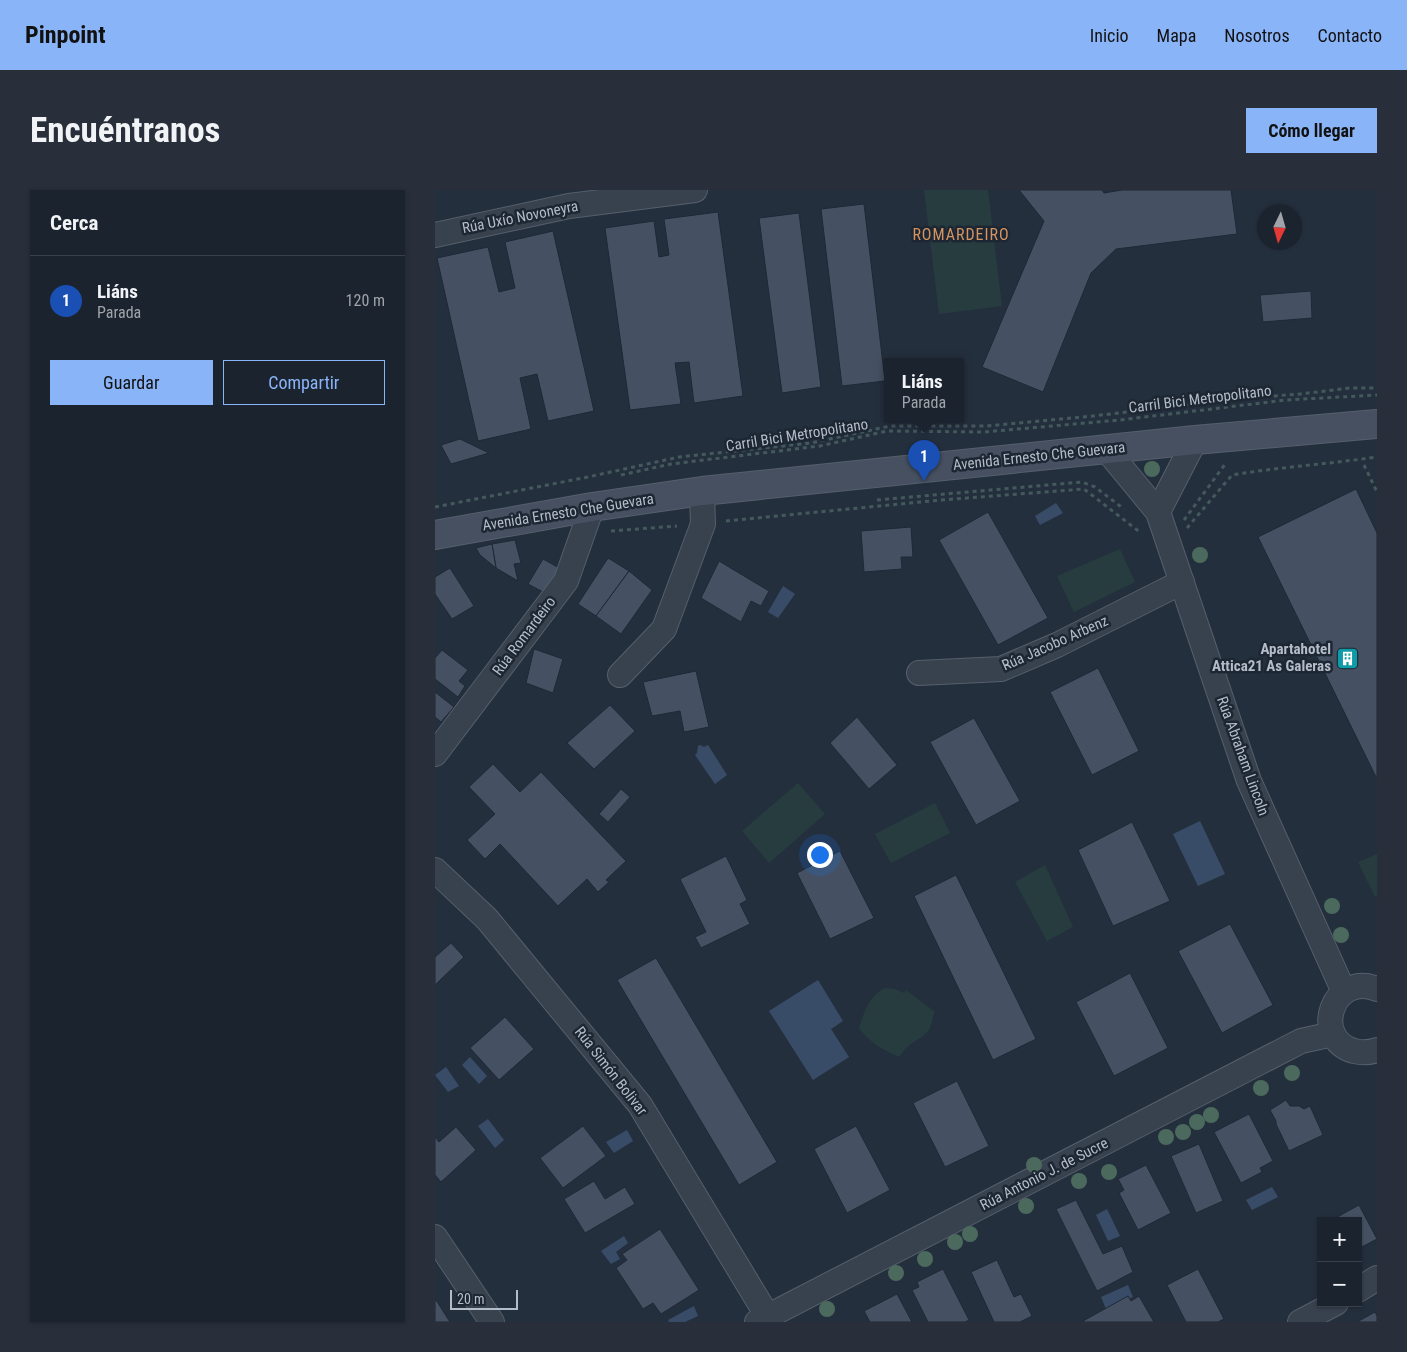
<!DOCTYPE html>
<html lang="es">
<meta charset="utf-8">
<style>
body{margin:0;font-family:"Roboto Condensed",sans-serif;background:#282f3a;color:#f1f3f6}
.controls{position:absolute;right:15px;bottom:15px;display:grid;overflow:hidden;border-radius:0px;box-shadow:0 1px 4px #0004}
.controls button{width:45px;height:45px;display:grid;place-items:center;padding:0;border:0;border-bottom:1px solid #39404a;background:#1b232e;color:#f1f3f6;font:25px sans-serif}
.compass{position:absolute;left:822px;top:15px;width:45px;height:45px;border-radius:50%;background:#1b232e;box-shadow:0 1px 4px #0004;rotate:185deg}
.scale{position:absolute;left:15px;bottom:12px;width:68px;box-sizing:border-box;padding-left:5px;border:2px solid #b4bcc9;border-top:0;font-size:14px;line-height:18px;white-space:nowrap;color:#b4bcc9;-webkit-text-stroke:4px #1d2633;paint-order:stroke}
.you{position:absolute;left:384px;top:664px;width:18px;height:18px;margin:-12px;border:4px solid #fff;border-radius:50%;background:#1a73e8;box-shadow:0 0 0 8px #1a73e833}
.badge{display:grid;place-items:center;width:32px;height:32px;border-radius:50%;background:#8ab4f8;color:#fff;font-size:16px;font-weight:700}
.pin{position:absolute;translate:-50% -41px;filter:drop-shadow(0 1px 2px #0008)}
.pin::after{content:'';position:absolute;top:26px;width:18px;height:15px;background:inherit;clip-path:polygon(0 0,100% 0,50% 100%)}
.popup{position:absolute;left:449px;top:168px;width:80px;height:65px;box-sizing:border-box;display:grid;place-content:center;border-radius:0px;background:#1b232e;filter:drop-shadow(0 1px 4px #0005);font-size:16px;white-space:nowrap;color:#a0a4aa}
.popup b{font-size:19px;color:#f1f3f6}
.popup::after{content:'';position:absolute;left:50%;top:100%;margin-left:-10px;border:10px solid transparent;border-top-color:#1b232e}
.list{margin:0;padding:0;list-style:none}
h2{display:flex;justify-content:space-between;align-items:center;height:65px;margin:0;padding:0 20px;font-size:21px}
h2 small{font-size:16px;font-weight:400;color:#a0a4aa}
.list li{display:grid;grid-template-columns:32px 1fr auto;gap:15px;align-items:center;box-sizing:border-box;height:90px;padding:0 20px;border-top:1px solid #39404a}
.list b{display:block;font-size:19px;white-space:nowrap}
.list p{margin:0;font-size:16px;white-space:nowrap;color:#a0a4aa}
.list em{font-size:16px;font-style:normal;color:#a0a4aa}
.actions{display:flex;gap:10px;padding:15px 20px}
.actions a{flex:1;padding:11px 0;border:1px solid #8ab4f8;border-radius:0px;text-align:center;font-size:18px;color:#8ab4f8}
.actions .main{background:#8ab4f8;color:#111}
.map{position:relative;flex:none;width:942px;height:1132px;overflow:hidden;border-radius:0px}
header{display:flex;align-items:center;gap:30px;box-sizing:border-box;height:70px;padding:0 25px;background:#8ab4f8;color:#111}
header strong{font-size:24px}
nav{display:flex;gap:28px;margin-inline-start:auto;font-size:18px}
.intro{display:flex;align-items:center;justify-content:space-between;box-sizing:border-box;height:120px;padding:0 30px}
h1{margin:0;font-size:35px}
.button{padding:12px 22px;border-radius:0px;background:#8ab4f8;color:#111;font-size:18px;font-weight:700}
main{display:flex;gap:30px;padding:0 30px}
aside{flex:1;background:#1b232e;border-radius:0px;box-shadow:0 1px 4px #0004}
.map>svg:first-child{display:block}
</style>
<header>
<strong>Pinpoint</strong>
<nav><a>Inicio</a><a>Mapa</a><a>Nosotros</a><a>Contacto</a></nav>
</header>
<div class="intro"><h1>Encuéntranos</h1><a class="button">Cómo llegar</a></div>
<main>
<aside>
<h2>Cerca<small></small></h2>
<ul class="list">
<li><span class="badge" style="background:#1a4fb4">1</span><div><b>Liáns</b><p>Parada</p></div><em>120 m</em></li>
</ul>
<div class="actions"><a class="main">Guardar</a><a>Compartir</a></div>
</aside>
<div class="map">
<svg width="942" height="1132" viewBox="0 0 942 1132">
<rect width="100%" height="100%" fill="#242f3e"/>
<g fill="#263c3f">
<polygon points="489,0 553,0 567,116 504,124"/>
<polygon points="685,359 700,392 639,422 622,386"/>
<polygon points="363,593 390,624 334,673 307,641"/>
<polygon points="500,613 515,643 456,673 440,644"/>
<polygon points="942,664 942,706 940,707 923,672"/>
<polygon points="610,675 638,737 612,751 580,692"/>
<path d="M450,798L460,799L469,803L471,800L500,822C497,828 497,833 495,838C491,845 485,848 479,852C473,855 468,862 464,867C448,860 434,852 424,838C429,822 434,806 450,798Z"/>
</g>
<g fill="#394c67">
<polygon points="621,313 628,323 605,335 600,326"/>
<polygon points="348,396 360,404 343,428 333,422"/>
<polygon points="265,555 269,557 273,555 292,585 280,594 260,565 262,563 263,556"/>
<polygon points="765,631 790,684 763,696 738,644"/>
<polygon points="383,790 408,831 396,839 414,867 378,890 334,821"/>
<polygon points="35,867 52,886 44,894 27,875"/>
<polygon points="11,877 24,896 13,902 0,885"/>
<polygon points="53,929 69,950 60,958 43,936"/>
<polygon points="192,940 198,951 179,963 171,952"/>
<polygon points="837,997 843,1007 817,1020 811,1010"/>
<polygon points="672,1019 685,1046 673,1051 661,1025"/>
<polygon points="189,1046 193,1053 181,1062 185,1069 176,1074 166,1061"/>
<polygon points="693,1095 698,1107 671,1119 666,1107"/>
<polygon points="259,1116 263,1126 250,1132 234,1132 233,1130"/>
</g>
<g fill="#455162" stroke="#1f2835">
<polygon points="584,0 667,0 669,3 687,0 796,0 802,44 681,59 656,83 608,202 547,177 609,31"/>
<polygon points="429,14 450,191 407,196 386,19"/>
<polygon points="283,22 308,206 259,213 254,172 240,173 246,214 195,220 170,38 219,31 224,67 234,65 229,29"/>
<polygon points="364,23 386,197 347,203 324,28"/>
<polygon points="118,41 159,221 113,231 102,184 85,188 96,239 43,251 2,68 53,57 64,102 80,98 70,52"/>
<polygon points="876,101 877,128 828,132 825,105"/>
<polygon points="25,249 54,263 16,274 6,255"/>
<polygon points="921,299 942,343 942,589 823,347"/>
<polygon points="553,322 613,428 563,455 504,350"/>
<polygon points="476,337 478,367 466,367 467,379 429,382 426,341"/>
<polygon points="80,350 86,373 79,374 83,391 61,378 57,354"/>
<polygon points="57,354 61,378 45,365 41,358"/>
<polygon points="173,368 194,381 161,426 143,414"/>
<polygon points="108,369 126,379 112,404 93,394"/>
<polygon points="284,371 334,401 326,416 316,411 306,432 266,408"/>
<polygon points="15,378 39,416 17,429 0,404 0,387"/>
<polygon points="194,381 217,400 186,444 161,426"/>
<polygon points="99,459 128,469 118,503 91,493"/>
<polygon points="7,460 33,480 24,491 30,496 23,507 0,489 0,468"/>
<polygon points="663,478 704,561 657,585 615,502"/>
<polygon points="261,481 274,537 249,542 245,521 217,526 208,492"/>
<polygon points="0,502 19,517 6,532 0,527"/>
<polygon points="175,515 200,541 159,579 132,553"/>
<polygon points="422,527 462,575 434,599 395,553"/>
<polygon points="539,528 585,611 541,635 495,552"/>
<polygon points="58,574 85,602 106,582 191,671 171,690 174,692 163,702 152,689 123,716 65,654 50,669 32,650 60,624 34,597"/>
<polygon points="186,599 195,607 173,632 164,624"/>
<polygon points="697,632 735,711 678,736 643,660"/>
<polygon points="405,661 439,728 395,749 362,683"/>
<polygon points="291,666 312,710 305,714 315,734 266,758 260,747 271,742 245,689"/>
<polygon points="521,685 601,849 558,870 479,706"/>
<polygon points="795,734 838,815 787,843 743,761"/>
<polygon points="16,753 29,767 0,795 0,767"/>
<polygon points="221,768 342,972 304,995 182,790"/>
<polygon points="695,783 733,858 679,886 641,812"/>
<polygon points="70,827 99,859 64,890 35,858"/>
<polygon points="522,891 554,956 510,977 478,913"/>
<polygon points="851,910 855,916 864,916 869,919 875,916 888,945 854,961 841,934 841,931 835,920"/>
<polygon points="814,924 838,971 825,978 827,982 806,993 779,942"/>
<polygon points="148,936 171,966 128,998 105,968"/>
<polygon points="421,936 455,1000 412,1023 379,959"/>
<polygon points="21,937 41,960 6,992 0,985 0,947 4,952"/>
<polygon points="764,954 788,1011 761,1023 736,966"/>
<polygon points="711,975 736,1023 703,1040 684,1003 689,1000 683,989"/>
<polygon points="159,991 170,1009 190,997 200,1014 150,1043 129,1009"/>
<polygon points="641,1010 668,1064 687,1056 698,1082 662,1101 621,1019"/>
<polygon points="924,1015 942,1049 923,1059 923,1031 895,1031"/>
<polygon points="225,1039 264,1100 226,1124 218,1113 208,1119 181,1078 192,1070 187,1064"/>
<polygon points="562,1070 579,1107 586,1104 597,1126 585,1132 559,1132 536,1082"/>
<polygon points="508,1079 534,1130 530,1132 493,1132 477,1100 484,1097 482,1092"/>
<polygon points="763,1079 789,1129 783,1132 751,1132 732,1095"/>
<polygon points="462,1104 477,1132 435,1132 429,1121"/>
<polygon points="693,1106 696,1111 704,1106 719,1132 649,1132 648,1131"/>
<polygon points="0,1110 1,1110 15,1132 0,1132"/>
<polygon points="940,1122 942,1126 942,1132 922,1132"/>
</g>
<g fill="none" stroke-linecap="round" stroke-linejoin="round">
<defs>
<g id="minor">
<polyline points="0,45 134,16 260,0"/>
<polyline points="671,259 723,322 814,591 909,802"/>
<polyline points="723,322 760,250"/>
<polyline points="484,483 566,479 622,455 747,392"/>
<polyline points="185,485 229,439 268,334 267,301"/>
<polyline points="0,564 131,391 157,317"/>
<polyline points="0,680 52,729 205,915 336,1132"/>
<path d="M942,799C898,781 875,848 919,861C927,863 934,863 942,860"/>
<polyline points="0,1047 57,1132"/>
<polyline points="923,1100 942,1088"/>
<polyline points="322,1132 866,851 898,844"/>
<polyline points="865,1132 901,1113"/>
</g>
<polyline id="secondary" points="0,345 157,317 267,301 760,250 942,234"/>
</defs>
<use href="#minor" stroke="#565f6c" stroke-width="26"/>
<use href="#secondary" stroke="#565f6c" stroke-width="30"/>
<g stroke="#44595c" stroke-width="3" stroke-dasharray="4 4" stroke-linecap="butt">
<polyline points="929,275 942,302"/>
<polyline points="186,285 236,274 385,256 452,241 549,242 685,230 851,210 942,205"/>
<polyline points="442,310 647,292 660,297 689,319"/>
<polyline points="0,317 153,287 244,267 376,253 455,236 552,236 658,226 812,208 865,204 915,198 942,198"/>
<polyline points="749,330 791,273"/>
<polyline points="291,331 506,310 649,299 706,343"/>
<path d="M752,338L797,285C845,277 894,274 942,267"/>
<polyline points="176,341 242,336"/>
</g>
<use href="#minor" stroke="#38414e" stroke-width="24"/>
<use href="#secondary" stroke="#465061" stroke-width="28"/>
</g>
<g fill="#4b6a5d">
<circle cx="717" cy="279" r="8"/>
<circle cx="765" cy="365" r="8"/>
<circle cx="897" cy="716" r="8"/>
<circle cx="906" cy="745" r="8"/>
<circle cx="857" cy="883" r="8"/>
<circle cx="826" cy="898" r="8"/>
<circle cx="776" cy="925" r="8"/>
<circle cx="762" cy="932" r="8"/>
<circle cx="748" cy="942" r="8"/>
<circle cx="731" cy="947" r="8"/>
<circle cx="599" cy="975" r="8"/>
<circle cx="674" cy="982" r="8"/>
<circle cx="644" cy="991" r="8"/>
<circle cx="591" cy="1016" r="8"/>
<circle cx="535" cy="1044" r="8"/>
<circle cx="520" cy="1052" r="8"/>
<circle cx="490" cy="1069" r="8"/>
<circle cx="461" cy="1083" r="8"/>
<circle cx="392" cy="1119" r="8"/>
</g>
<defs>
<symbol id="building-square" viewBox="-11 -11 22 22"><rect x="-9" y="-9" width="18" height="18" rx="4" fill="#0f9aa8" stroke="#1d2633"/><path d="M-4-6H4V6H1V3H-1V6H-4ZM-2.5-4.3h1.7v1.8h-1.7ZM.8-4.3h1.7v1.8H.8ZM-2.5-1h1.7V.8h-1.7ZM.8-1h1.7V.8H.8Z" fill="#fff"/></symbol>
</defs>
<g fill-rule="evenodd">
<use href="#building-square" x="900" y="456" width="25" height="25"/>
</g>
<g text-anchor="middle" stroke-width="5" stroke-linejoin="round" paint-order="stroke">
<g font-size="15" fill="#b4bcc9" stroke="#1d2633">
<text transform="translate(85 27) rotate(-11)" y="5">Rúa Uxío Novoneyra</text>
<text transform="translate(765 209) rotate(-7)" y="5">Carril Bici Metropolitano</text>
<text transform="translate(362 245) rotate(-9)" y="5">Carril Bici Metropolitano</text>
<text transform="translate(604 266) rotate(-6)" y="5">Avenida Ernesto Che Guevara</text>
<text transform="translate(133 322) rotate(-9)" y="5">Avenida Ernesto Che Guevara</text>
<text transform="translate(89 446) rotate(-53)" y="5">Rúa Romardeiro</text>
<text transform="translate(620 453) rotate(-24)" y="5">Rúa Jacobo Arbenz</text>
<text transform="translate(808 566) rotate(70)" y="5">Rúa Abraham Lincoln</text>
<text transform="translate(176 881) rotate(52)" y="5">Rúa Simón Bolivar</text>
<text transform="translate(609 984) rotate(-27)" y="5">Rúa Antonio J. de Sucre</text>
</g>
<g font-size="15" font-weight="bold" fill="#b4bcc9" stroke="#1d2633" text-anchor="end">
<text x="896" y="464">Apartahotel<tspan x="896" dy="17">Attica21 As Galeras</tspan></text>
</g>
<g font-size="16" letter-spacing="1" fill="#d59563" stroke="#1d2633">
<text x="526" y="50">ROMARDEIRO</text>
</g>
</g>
</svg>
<div class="controls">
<button>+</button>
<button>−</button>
</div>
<svg class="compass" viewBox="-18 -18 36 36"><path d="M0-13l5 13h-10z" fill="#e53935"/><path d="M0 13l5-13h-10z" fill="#a0a4aa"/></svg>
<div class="scale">20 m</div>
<div class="you"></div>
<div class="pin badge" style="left:489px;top:291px;background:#1a4fb4">1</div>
<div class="popup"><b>Liáns</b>Parada</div>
</div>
</main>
